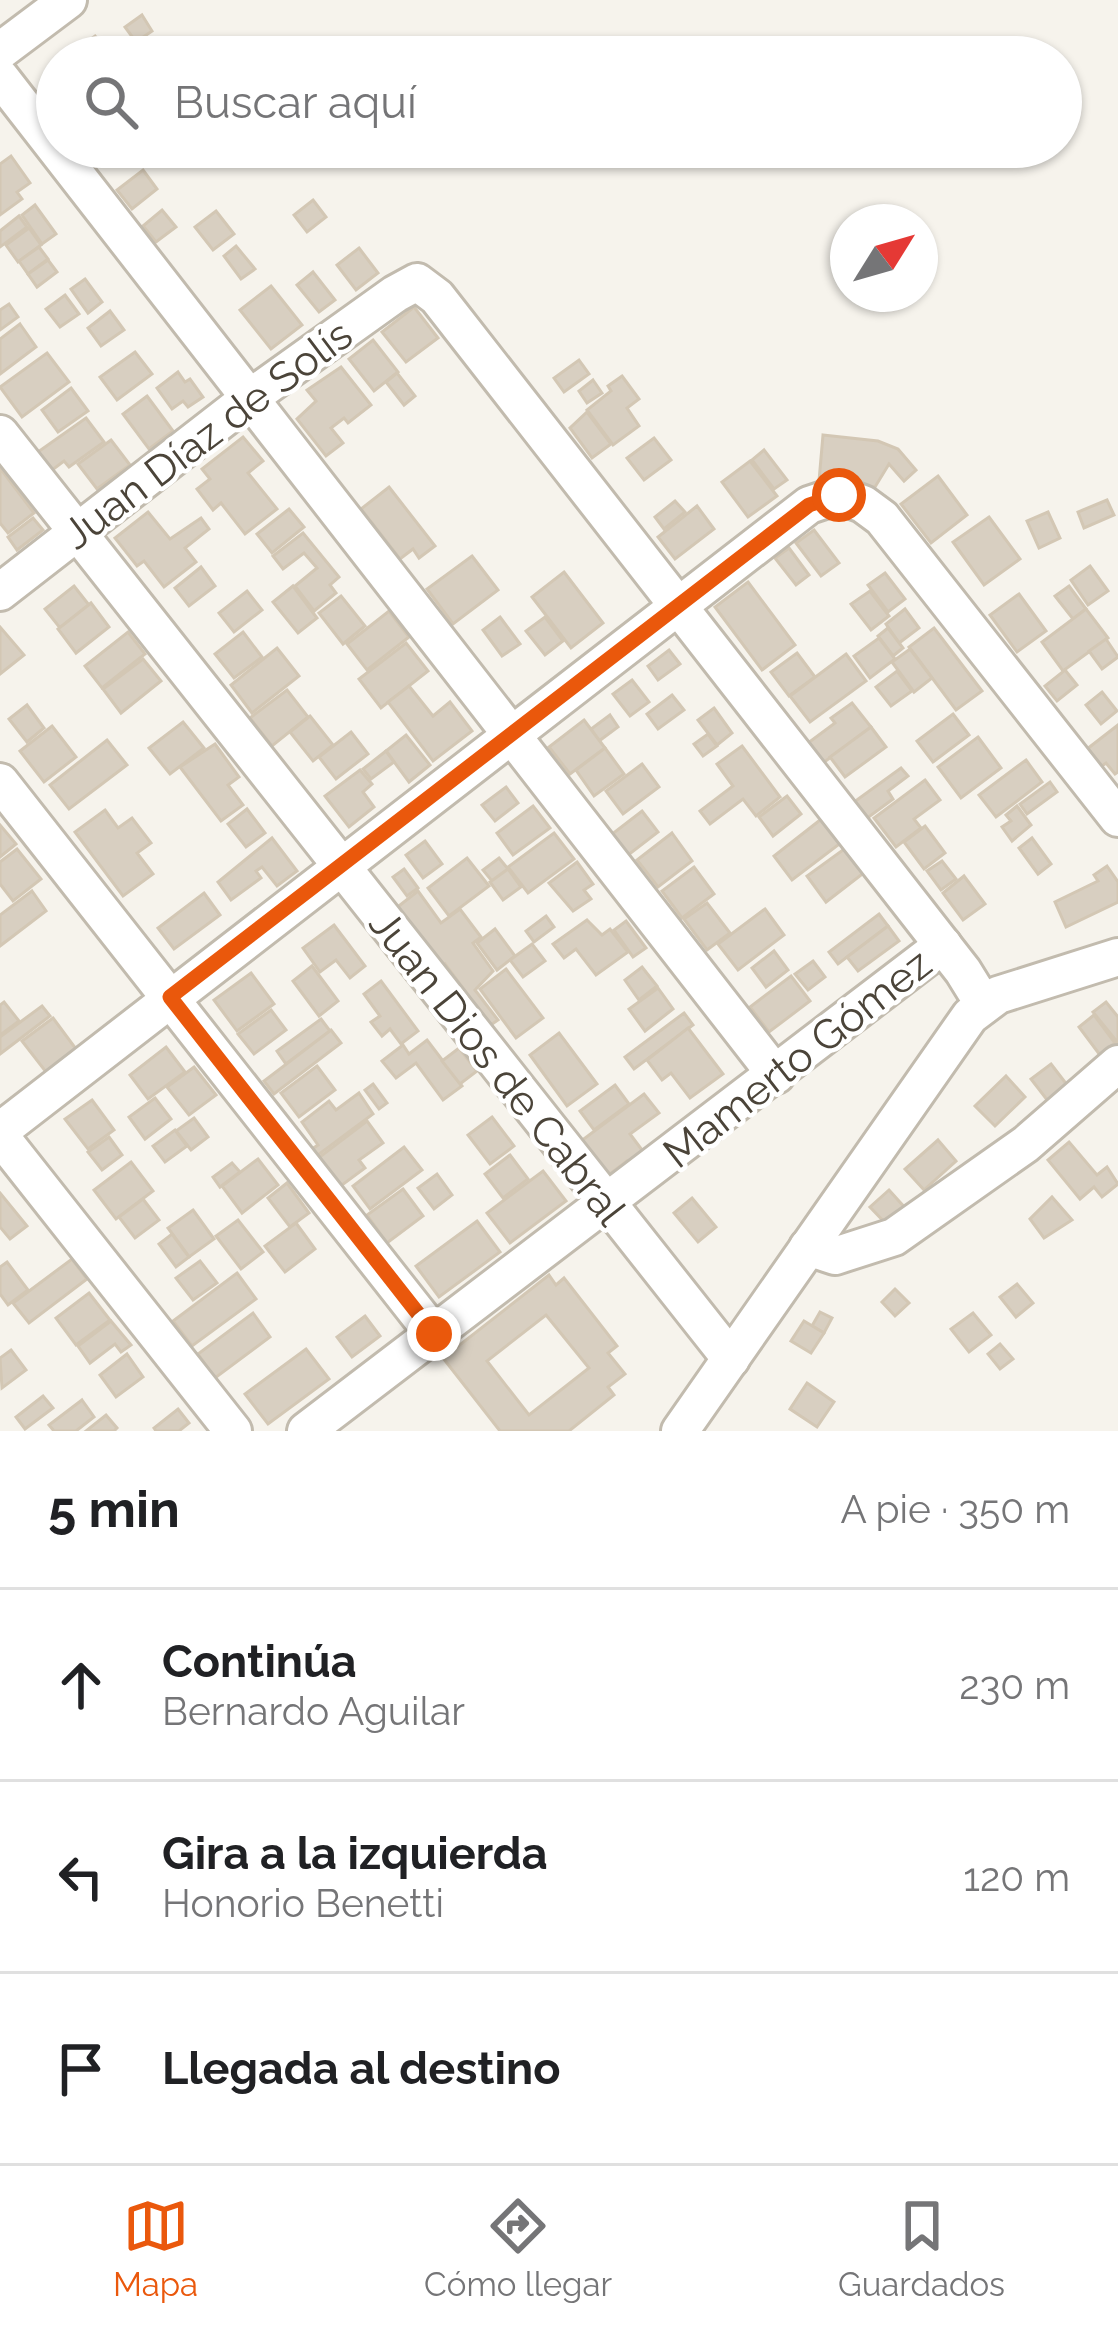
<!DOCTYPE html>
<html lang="es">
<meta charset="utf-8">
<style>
body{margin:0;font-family:Raleway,sans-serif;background:#f6f6f6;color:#202124}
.compass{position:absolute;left:830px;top:204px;width:108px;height:108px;border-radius:50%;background:#fff;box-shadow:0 3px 9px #0004;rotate:53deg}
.stop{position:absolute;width:36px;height:36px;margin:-27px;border:9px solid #ea580c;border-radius:50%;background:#fff}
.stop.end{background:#ea580c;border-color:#fff;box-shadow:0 3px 12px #0008}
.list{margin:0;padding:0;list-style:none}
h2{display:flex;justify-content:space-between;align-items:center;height:156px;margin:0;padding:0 48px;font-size:51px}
h2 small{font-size:39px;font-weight:400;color:#757577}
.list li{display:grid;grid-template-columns:78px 1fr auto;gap:36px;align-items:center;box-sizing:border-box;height:192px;padding:0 48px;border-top:3px solid #e0e0e0}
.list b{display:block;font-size:45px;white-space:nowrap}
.list p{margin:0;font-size:39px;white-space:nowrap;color:#757577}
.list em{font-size:39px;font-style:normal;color:#757577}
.icon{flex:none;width:66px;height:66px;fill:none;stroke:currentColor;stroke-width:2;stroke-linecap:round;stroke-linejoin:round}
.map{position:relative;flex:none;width:1118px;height:1431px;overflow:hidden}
.search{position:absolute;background:#fff;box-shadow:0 3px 9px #0004;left:36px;right:36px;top:36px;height:132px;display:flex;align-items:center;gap:30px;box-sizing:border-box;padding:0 42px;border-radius:66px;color:#757577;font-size:45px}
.sheet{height:732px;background:#fff}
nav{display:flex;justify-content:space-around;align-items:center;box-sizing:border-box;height:168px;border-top:3px solid #e0e0e0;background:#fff;font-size:33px;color:#757577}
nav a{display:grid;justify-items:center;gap:6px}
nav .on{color:#ea580c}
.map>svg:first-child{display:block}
</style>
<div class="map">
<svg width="1118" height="1431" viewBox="0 0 1118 1431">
<rect width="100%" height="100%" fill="#f6f3ec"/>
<g fill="#d8cfc1" stroke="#d3c7b4" stroke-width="3" fill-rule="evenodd">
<polygon points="142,15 152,31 136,42 125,27"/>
<polygon points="95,36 111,57 67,57"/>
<polygon points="11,156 30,183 17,192 22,199 0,215 0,164"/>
<polygon points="143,170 157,189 132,209 117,190"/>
<polygon points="313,200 326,217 307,232 294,215"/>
<polygon points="35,205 56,234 42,244 22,215"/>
<polygon points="162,210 176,227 156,242 143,226"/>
<polygon points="216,211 234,234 213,250 195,227"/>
<polygon points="19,216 27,227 0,247 0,231"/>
<polygon points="29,228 41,245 18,262 6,245"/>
<polygon points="236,246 255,269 241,279 224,256"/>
<polygon points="39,247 48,259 28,274 19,261"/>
<polygon points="359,248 378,273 356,290 337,265"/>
<polygon points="48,260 57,272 37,287 28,274"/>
<polygon points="313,272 335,300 319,312 297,285"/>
<polygon points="85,279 102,302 88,313 71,289"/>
<polygon points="271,286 302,325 271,349 240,310"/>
<polygon points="65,295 79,314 60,327 46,309"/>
<polygon points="9,304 18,317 0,330 0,310"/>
<polygon points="414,307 438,338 406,362 382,332"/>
<polygon points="110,311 124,330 101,346 88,328"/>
<polygon points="20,324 36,347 0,374 0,339"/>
<polygon points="373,340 398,372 374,391 349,359"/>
<polygon points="135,352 152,374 117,400 100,377"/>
<polygon points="47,353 69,382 22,417 0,387"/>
<polygon points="579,360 589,374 564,392 554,378"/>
<polygon points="341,367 371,405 348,423 344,418 331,428 343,443 326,456 297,419 316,401 307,390"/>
<polygon points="178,372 185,382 190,379 203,397 188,407 183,401 172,409 157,388"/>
<polygon points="397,373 415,396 404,405 386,382"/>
<polygon points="622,376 639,399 627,408 639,426 613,445 587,410 611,391 608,386"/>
<polygon points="593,380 602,393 587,403 579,391"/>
<polygon points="71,388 88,411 58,432 42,410"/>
<polygon points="147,396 173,431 149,449 123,414"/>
<polygon points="587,412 611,444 592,458 570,428"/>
<polygon points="86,418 104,442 69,467 64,461 48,473 35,454"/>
<polygon points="823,435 878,441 898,449 916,470 904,481 889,464 875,487 819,481"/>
<polygon points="243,437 263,461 248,473 277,509 245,534 221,503 213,510 197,489 210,479 202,469"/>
<polygon points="654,438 671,460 644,480 627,458"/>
<polygon points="111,440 130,465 97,489 78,464"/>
<polygon points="764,450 787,480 774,489 752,460"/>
<polygon points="750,461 777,496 748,517 722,482"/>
<polygon points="0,468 34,513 8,533 0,523"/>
<polygon points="938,476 967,515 931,543 901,504"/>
<polygon points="389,487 435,546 419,558 413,549 400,559 361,509"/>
<polygon points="1107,500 1114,515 1084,528 1078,512"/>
<polygon points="675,501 685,512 664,529 655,517"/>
<polygon points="697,506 714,529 675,559 658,537"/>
<polygon points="289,509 304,527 272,553 257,534"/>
<polygon points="148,512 170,539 201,518 209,529 185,548 196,562 164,587 144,561 137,566 115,538"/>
<polygon points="1048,512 1060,538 1039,548 1027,521"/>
<polygon points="989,517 1020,559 984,585 953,542"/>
<polygon points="33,518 43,530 17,550 8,537"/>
<polygon points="814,530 839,563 821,576 796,543"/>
<polygon points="303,533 339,577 330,585 336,593 314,611 295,586 317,568 304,553 283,569 273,556"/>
<polygon points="789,548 809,575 796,585 775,558"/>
<polygon points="472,556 498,590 453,624 427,589"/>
<polygon points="1090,566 1108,591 1088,605 1071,580"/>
<polygon points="201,567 215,586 189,606 175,588"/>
<polygon points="564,572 603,623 571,648 532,597"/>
<polygon points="885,573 905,599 888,612 868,585"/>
<polygon points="748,582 795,645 762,670 715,607"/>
<polygon points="74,586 89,605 60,628 45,609"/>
<polygon points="293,586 317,618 298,633 273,602"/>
<polygon points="1069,586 1086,609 1073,619 1055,596"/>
<polygon points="247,591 262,610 234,632 219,613"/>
<polygon points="870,591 889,616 871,630 851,604"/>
<polygon points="1019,594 1046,631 1017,652 990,615"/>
<polygon points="341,596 365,626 343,644 319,613"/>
<polygon points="91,603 109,627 76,653 58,629"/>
<polygon points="905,609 919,628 899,643 886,624"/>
<polygon points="1086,609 1108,638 1063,671 1042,642"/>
<polygon points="389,611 409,637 367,670 347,644"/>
<polygon points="500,617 520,644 502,656 483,630"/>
<polygon points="545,617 563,641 545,655 526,631"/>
<polygon points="0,627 24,655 0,674"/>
<polygon points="888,628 903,648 893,656 878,636"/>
<polygon points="934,628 982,691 956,710 909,647"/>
<polygon points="128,632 145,654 102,688 85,666"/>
<polygon points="243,632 262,657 234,678 215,654"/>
<polygon points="879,638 895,659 870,678 854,656"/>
<polygon points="1106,639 1118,657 1102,669 1089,651"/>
<polygon points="406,643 428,671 381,708 359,679"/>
<polygon points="277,648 299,676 252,713 231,685"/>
<polygon points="910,649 932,678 914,692 892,662"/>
<polygon points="669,650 680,664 658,680 648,666"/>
<polygon points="797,653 815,677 789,696 771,672"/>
<polygon points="846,654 866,681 810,722 790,696"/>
<polygon points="143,659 161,681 121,713 103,689"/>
<polygon points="1065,670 1077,685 1057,701 1045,686"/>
<polygon points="897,671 912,691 891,706 876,687"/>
<polygon points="632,680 649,702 630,716 613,694"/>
<polygon points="409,686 433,716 450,702 472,731 433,761 388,702"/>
<polygon points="287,690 308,717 272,746 250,718"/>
<polygon points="1102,692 1117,711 1101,724 1086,705"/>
<polygon points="672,695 684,710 658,729 647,714"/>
<polygon points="852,703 871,727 823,763 808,743 835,723 831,718"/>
<polygon points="27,705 44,728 27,742 9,719"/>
<polygon points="714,708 732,733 717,745 698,720"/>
<polygon points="953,714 969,735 933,762 917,741"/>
<polygon points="610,715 618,727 599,741 591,729"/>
<polygon points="310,716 333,745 313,761 290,732"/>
<polygon points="584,720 605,748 570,774 549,747"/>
<polygon points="183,722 204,748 170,774 149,748"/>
<polygon points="1118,725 1118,772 1115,774 1106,763 1102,766 1087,749"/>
<polygon points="52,726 76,757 44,782 20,751"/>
<polygon points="871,727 886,747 845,777 830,757"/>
<polygon points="351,732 368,754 336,779 319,757"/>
<polygon points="708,734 717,746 703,756 694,744"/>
<polygon points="406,735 430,765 409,782 386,751"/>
<polygon points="978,737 1001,768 961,798 938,767"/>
<polygon points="107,740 127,765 69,809 50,785"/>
<polygon points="215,744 239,777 228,785 243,805 221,821 180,767"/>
<polygon points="742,746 780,797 756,816 743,799 710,824 700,811 733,786 717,764"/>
<polygon points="605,748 624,774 594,796 576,770"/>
<polygon points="386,751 394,762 371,779 363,769"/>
<polygon points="1026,760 1042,782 996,817 979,795"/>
<polygon points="642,764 659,787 623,814 606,791"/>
<polygon points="901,768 908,776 888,791 893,799 866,819 854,802"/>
<polygon points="360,770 372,784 363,792 374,807 349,827 325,796"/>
<polygon points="925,780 940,800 914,819 921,828 896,847 874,818"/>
<polygon points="1050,782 1057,792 1027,814 1020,804"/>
<polygon points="506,787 518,803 495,821 482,805"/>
<polygon points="787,796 801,814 773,836 759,817"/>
<polygon points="533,806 550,828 513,855 497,833"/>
<polygon points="1017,806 1031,825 1012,841 1002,827 1011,821 1006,815"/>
<polygon points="247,809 265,833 246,847 228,824"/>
<polygon points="105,810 118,828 132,818 151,843 137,853 153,874 123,896 75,832"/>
<polygon points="642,811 658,832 623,859 607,838"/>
<polygon points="824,817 842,842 792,880 774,856"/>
<polygon points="0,825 16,844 0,857"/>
<polygon points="925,826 945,853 924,869 904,842"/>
<polygon points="554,833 574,859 528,893 508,867"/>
<polygon points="672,833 692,861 658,887 637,860"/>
<polygon points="272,838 297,871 277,886 262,867 256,871 261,878 231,900 218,882"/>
<polygon points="1032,838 1051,864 1038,874 1019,848"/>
<polygon points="425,841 442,864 423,878 406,855"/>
<polygon points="847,847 865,872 826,902 807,876"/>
<polygon points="17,849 41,879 13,901 0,884 0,862"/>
<polygon points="467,858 489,886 449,916 428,888"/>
<polygon points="499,858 508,869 492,881 483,870"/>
<polygon points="942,861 956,879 941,890 927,871"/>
<polygon points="577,862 593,884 584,890 591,899 573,911 549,883"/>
<polygon points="1107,866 1118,882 1118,902 1066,927 1055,902 1098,881 1094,875"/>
<polygon points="694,867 714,894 682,918 662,891"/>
<polygon points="404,869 418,888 407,896 393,877"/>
<polygon points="508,869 521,887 503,900 490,882"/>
<polygon points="964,876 985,904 963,920 943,893"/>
<polygon points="32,891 46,911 0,946 0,915"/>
<polygon points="418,891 441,923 460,909 481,937 473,943 493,971 475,990 498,1020 485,1029 462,999 468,995 445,964 440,968 395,909"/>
<polygon points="204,893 220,915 174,949 158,928"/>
<polygon points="707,903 730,933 707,950 684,919"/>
<polygon points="765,909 784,935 738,970 718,944"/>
<polygon points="879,914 888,926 838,964 829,952"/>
<polygon points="546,916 554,927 534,942 526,931"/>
<polygon points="587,920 602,935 610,929 628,952 596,975 576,949 564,958 553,944"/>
<polygon points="626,921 646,948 633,957 614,930"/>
<polygon points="334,925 365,966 350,978 336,960 320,972 303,948"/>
<polygon points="888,926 899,941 858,971 847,957"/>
<polygon points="495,929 515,956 497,970 477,943"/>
<polygon points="532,944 545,961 523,977 510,960"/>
<polygon points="774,951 788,970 766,987 752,968"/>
<polygon points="813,961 825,977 808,990 795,974"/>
<polygon points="312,966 338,1001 319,1016 293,981"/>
<polygon points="642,967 657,986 639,1000 625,980"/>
<polygon points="506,969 543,1018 516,1038 480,989"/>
<polygon points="251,973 274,1004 237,1031 214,1000"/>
<polygon points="791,976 810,1001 769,1032 750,1007"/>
<polygon points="381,981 418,1031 401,1044 390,1029 382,1036 371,1022 380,1016 364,994"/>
<polygon points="658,988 673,1009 645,1031 629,1009"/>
<polygon points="4,1002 19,1021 0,1035 0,1005"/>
<polygon points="1106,1002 1118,1017 1118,1043 1093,1012"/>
<polygon points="42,1006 50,1016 0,1054 0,1037"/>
<polygon points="271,1010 286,1030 254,1054 238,1034"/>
<polygon points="684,1013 693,1025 634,1069 625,1057"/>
<polygon points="1094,1015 1115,1043 1100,1055 1079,1027"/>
<polygon points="53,1018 76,1049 46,1072 22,1041"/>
<polygon points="321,1019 330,1031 286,1064 277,1051"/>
<polygon points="688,1028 723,1074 690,1098 671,1073 662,1080 647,1060"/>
<polygon points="331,1030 341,1043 274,1094 264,1081"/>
<polygon points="559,1033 597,1084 567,1106 530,1055"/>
<polygon points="427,1040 462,1086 443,1100 416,1063 396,1078 382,1061 403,1045 409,1054"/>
<polygon points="166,1047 185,1072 148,1099 130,1075"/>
<polygon points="459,1048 477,1071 460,1084 442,1061"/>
<polygon points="1051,1064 1071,1090 1051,1105 1031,1079"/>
<polygon points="317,1066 335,1090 299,1117 281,1093"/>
<polygon points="194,1067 216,1095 189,1115 167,1087"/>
<polygon points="1006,1076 1025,1097 995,1126 975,1106"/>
<polygon points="373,1084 387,1103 379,1109 365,1090"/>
<polygon points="615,1085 629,1104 594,1130 580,1111"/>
<polygon points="359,1093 373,1114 314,1158 309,1151 318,1145 302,1122 329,1101 336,1110"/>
<polygon points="644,1094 659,1113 630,1134 648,1158 632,1169 627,1161 606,1177 581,1141"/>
<polygon points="155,1098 171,1119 145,1139 129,1117"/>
<polygon points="92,1100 114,1130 88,1149 65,1119"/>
<polygon points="492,1117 514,1146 490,1164 468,1135"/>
<polygon points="194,1118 208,1137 191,1150 176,1131"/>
<polygon points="367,1121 383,1143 359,1160 365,1168 338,1188 317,1159"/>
<polygon points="175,1130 187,1146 165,1162 153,1146"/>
<polygon points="109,1137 122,1155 102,1170 88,1152"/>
<polygon points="938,1140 956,1161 924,1190 905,1169"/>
<polygon points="1069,1142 1097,1175 1107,1167 1118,1184 1102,1197 1094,1187 1080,1199 1048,1160"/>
<polygon points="404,1147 422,1170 370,1209 353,1186"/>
<polygon points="510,1155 528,1179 503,1198 485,1174"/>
<polygon points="258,1159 278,1185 242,1213 222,1186"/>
<polygon points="131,1162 153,1191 116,1219 94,1190"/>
<polygon points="232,1163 240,1172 220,1187 213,1177"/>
<polygon points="543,1171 566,1201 510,1243 487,1213"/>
<polygon points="437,1174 452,1195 434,1209 418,1188"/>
<polygon points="287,1183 309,1213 290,1227 268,1198"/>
<polygon points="403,1189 423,1216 387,1243 367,1215"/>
<polygon points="889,1190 907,1210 889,1227 870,1207"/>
<polygon points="0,1193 27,1226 10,1239 0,1227"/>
<polygon points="1052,1197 1072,1220 1044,1238 1030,1219"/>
<polygon points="692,1198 716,1227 698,1242 674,1213"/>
<polygon points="143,1199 159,1220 135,1238 119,1217"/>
<polygon points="193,1210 214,1239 189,1257 168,1228"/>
<polygon points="238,1220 263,1252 241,1269 216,1236"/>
<polygon points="477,1221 500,1252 439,1297 416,1266"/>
<polygon points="296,1223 315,1249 285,1272 265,1246"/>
<polygon points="172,1234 189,1257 176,1267 159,1244"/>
<polygon points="72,1259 87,1279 29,1323 13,1303"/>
<polygon points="200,1261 217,1283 193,1300 176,1278"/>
<polygon points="7,1262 28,1290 8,1305 0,1294 0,1267"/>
<polygon points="237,1273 256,1299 192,1346 173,1321"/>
<path d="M549,1275L556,1285L564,1278L617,1346L608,1353L625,1374L608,1387L614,1395L569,1431H500L443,1358ZM546,1315L589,1368L529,1415L487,1361Z"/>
<polygon points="1017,1284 1033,1303 1016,1317 1000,1297"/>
<polygon points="895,1289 909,1303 895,1316 882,1302"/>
<polygon points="89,1293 110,1320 76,1345 56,1318"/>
<polygon points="820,1312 832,1318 824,1333 812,1326"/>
<polygon points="253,1313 270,1337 215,1378 198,1354"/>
<polygon points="973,1313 991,1335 969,1352 951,1329"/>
<polygon points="365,1316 380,1336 352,1357 337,1337"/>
<polygon points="111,1321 131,1345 121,1352 115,1344 90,1363 78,1346"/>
<polygon points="804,1321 824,1333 811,1353 791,1341"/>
<polygon points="1000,1344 1013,1359 1000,1369 988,1354"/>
<polygon points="306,1349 329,1379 268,1424 245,1394"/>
<polygon points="11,1350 26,1370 2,1388 0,1358"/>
<polygon points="127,1354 143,1377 116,1397 100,1375"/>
<polygon points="807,1383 834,1402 817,1427 790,1409"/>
<polygon points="43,1396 53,1408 25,1429 16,1417"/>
<polygon points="82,1400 94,1417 76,1431 54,1431 49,1425"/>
<polygon points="178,1409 189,1423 179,1431 156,1431 154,1428"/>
<polygon points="106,1415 117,1428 114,1431 86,1431"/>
</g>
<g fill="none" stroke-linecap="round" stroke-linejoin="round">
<defs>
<g id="minor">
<polyline points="0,51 68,0"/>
<polyline points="0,77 776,1075"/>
<polyline points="0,434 731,1359"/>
<polyline points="0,592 251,397 395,294 417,282 437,297 963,971 984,1005"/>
<polyline points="0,782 434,1334"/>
<polyline points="0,1131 809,505 839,495 863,504 882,518 1118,818"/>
<polyline points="0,1136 233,1431"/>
<polyline points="808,1247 835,1256 894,1237 1026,1144 1118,1064"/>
<polyline points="306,1431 943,945"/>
<polyline points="680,1431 970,1016 998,995 1118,957"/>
</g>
</defs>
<use href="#minor" stroke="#c2bbae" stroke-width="42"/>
<use href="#minor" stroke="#fff" stroke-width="36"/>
</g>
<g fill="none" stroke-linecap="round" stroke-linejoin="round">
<polyline stroke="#ea580c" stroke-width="15" points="434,1334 170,997 809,505 839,495"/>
</g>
<g text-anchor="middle" stroke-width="9" stroke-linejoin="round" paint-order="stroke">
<g font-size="42" fill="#4b4439" stroke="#fff">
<text transform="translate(207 434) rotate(-37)" y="15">Juan Díaz de Solís</text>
<text transform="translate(797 1058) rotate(-38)" y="15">Mamerto Gómez</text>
<text transform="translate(498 1067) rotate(52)" y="15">Juan Dios de Cabral</text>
</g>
</g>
</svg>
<svg class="compass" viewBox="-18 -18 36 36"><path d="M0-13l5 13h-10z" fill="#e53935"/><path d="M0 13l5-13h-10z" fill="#757577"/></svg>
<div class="stop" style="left:839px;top:495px"></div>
<div class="stop end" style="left:434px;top:1334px"></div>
<div class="search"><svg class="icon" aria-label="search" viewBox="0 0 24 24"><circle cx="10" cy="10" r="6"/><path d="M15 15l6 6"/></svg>Buscar aquí</div>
</div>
<section class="sheet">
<h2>5 min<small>A pie · 350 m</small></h2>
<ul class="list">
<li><svg class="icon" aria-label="ahead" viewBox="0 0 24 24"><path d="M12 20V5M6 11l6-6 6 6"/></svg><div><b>Continúa</b><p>Bernardo Aguilar</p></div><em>230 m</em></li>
<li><svg class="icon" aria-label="left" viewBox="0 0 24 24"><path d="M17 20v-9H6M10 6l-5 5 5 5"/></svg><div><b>Gira a la izquierda</b><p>Honorio Benetti</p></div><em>120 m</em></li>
<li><svg class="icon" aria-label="arrive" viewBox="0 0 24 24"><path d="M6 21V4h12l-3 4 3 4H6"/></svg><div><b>Llegada al destino</b></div></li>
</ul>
</section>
<nav>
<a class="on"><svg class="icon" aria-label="map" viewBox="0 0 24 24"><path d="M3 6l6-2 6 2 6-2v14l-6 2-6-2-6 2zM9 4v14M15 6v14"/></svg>Mapa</a>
<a><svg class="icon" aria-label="directions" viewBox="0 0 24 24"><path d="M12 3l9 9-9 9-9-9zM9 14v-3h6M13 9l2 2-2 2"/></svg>Cómo llegar</a>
<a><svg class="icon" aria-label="saved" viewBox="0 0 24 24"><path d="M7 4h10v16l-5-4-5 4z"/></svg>Guardados</a>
</nav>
